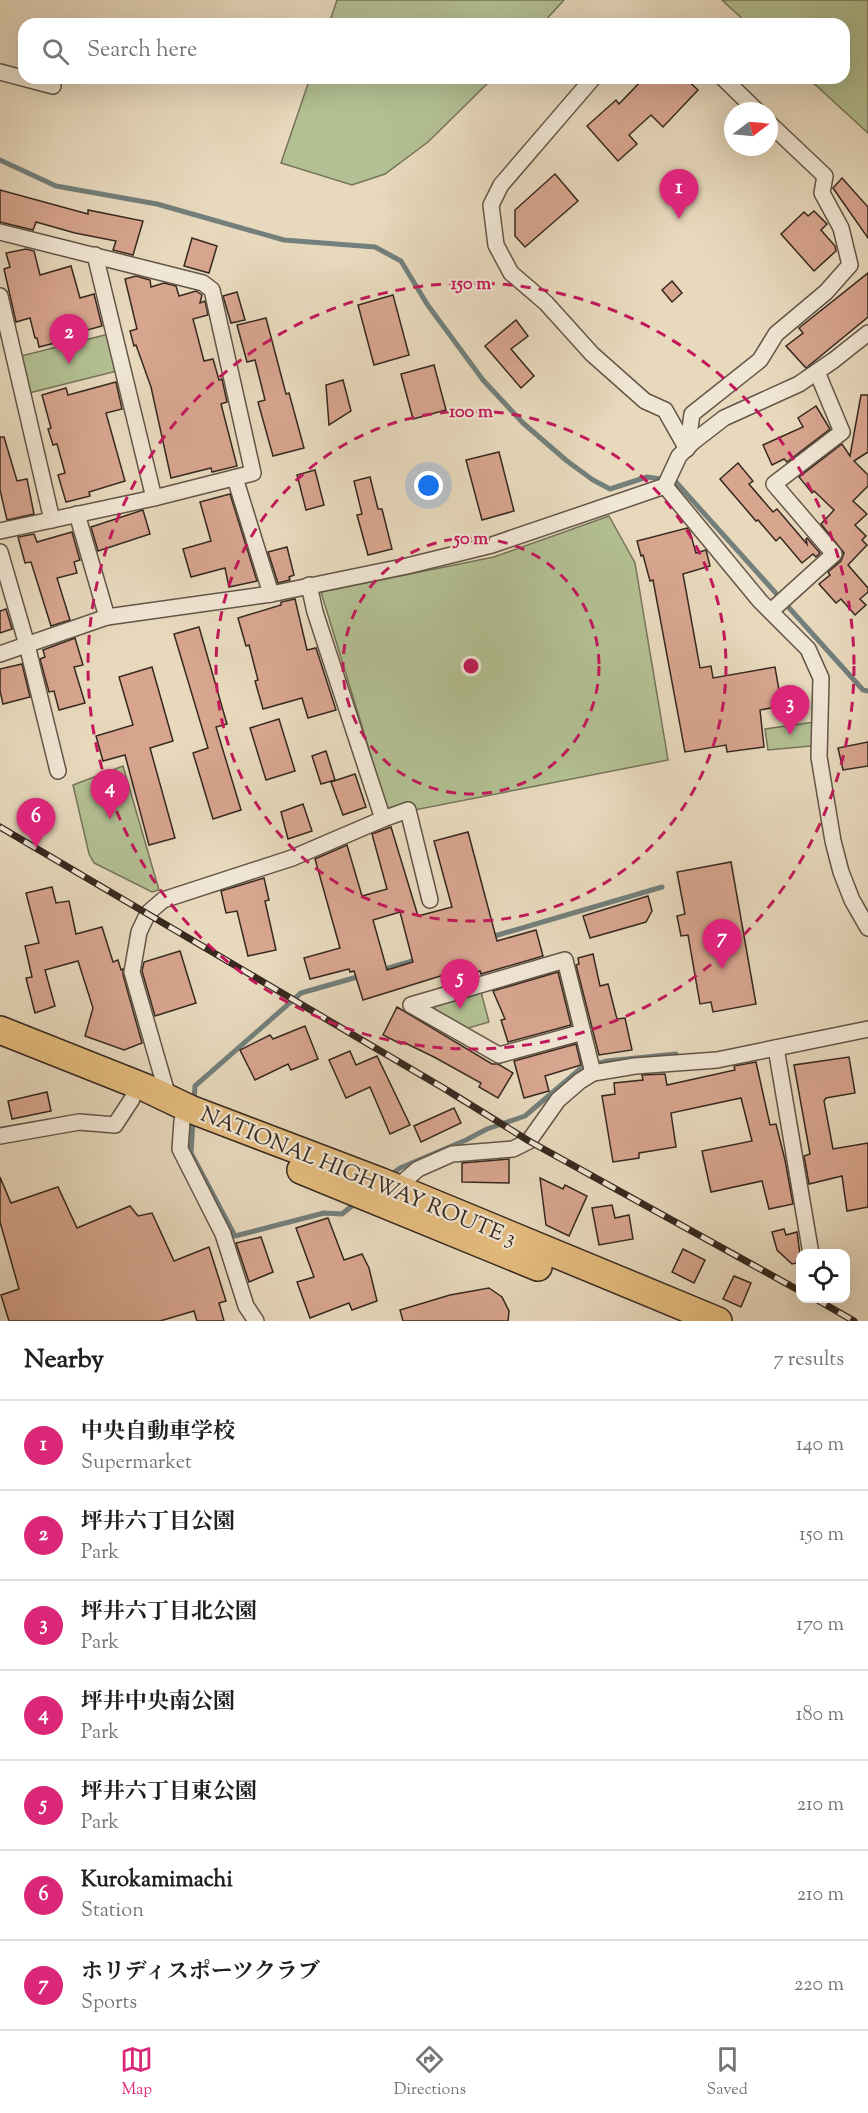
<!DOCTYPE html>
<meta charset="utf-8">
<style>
body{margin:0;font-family:"Sorts Mill Goudy","Noto Serif JP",serif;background:#f6f6f6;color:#202124}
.controls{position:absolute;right:18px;bottom:18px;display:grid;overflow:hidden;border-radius:12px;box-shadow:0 6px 24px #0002}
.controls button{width:54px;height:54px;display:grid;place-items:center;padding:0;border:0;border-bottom:2px solid #e0e0e0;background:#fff;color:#202124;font:30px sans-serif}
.compass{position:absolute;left:724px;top:102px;width:54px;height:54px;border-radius:50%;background:#fff;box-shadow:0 6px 24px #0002;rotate:74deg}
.you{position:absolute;left:429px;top:486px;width:21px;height:21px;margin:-15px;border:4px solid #fff;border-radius:50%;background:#1a73e8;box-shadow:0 0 0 9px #1a73e833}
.badge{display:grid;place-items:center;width:39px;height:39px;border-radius:50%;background:#db2777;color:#fff;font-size:20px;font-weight:700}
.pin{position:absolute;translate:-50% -50px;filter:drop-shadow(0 2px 3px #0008)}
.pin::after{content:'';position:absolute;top:32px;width:21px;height:18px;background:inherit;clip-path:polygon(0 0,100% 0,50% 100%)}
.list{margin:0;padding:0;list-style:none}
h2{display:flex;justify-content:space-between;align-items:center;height:78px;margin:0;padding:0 24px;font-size:26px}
h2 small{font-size:20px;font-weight:400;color:#757577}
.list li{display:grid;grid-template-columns:39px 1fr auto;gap:18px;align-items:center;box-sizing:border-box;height:90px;padding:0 24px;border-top:2px solid #e0e0e0}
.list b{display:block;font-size:22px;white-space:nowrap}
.list p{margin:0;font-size:20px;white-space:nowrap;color:#757577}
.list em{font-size:20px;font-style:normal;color:#757577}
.icon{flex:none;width:33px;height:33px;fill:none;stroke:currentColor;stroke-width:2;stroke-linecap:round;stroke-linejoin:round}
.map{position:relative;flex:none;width:868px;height:1321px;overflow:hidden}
.search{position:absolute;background:#fff;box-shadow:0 6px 24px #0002;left:18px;right:18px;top:18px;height:66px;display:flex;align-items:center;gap:15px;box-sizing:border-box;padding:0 21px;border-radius:18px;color:#757577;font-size:22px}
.sheet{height:708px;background:#fff}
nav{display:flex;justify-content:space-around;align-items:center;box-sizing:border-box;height:84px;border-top:2px solid #e0e0e0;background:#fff;font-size:16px;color:#757577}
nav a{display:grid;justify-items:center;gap:3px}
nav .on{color:#db2777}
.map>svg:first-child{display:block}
</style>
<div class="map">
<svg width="868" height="1321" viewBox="0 0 868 1321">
<rect width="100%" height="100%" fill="#e8d9bd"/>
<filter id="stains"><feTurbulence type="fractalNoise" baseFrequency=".00333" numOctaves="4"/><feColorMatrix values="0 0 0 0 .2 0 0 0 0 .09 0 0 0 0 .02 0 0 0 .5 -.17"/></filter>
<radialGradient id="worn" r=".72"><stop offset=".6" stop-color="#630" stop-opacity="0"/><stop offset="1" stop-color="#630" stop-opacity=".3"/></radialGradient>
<g fill="#b3c093" stroke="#75745a" stroke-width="1.5">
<polygon points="337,0 564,0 542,24 329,24"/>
<polygon points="722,0 868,0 868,133 808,78 844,78 844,24 748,24"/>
<polygon points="310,78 493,78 428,142 385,174 352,185 281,163"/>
<polygon points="109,334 117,371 29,393 21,356"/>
<polygon points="609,516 635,563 668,760 389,815 321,592 494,557"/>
<polygon points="814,722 814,742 811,746 768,750 765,729"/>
<polygon points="123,766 159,890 152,892 94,863 89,854 73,785"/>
<polygon points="481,992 489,1022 465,1029 435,1012 435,1005"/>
</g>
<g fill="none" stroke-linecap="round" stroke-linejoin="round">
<g stroke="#727f7b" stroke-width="5">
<polyline points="0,160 56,186 157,204 284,240 375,247 401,261 427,304 483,380 523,423 567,461 593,480 610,489 647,477 675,481 863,690 868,691"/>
<polyline points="491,937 662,887"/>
<polyline points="382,970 419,959"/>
<polyline points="194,1101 195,1086 301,993 361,976"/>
<polyline points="193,1119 191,1153 235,1236 324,1213 342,1214 358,1201"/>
<polyline points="388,1177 400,1168 466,1140 487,1129 525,1116 580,1069 607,1061 676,1054"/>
</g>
</g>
<g fill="#d8a58f" stroke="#372920" stroke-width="1.5" fill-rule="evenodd">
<polygon points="644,78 685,78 698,90 663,127 651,115 629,135 637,144 618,161 587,126 616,100 619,104"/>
<polygon points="555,174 578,201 525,247 515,236 515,210"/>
<polygon points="842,178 868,207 868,238 833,188"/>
<polygon points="0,190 88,214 88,210 143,221 133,255 113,250 116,241 75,233 36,222 33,230 0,222"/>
<polygon points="814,211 827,224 821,230 835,246 836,251 814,271 781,234 804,212 808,216"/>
<polygon points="192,238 217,246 209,273 184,266"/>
<polygon points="26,249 34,251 40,275 71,266 80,298 94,294 102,326 58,338 59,342 39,347 37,338 35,338 30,318 16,322 4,269 10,267 6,253"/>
<polygon points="868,273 868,317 806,368 786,346 803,333 799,328"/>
<polygon points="136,276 150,280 151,287 164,283 176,286 179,296 196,291 202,295 200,303 205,301 208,315 193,319 204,361 213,359 219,380 222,379 227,402 221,404 237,466 212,472 211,468 171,478 151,387 136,345 134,346 130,331 137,329 125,279"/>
<polygon points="672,281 682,293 672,302 662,290"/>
<polygon points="237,292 245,320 231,323 223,296"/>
<polygon points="393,295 409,355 374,365 358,305"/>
<polygon points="266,318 286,394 289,393 304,448 273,456 258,402 265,400 255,360 247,362 237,325"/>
<polygon points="516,320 528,336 511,349 534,376 521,388 485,346"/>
<polygon points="434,365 446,410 413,419 401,374"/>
<polygon points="343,380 351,411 329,425 326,385"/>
<polygon points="116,382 122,409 106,413 125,481 89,492 90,496 66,502 58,475 65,473 57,444 53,445 48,429 51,428 42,395 66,388 68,395"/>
<polygon points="861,395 868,395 868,452 854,461 868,475 868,486 853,501 867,514 855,525 866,536 862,540 867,545 848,565 868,588 868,592 860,599 866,605 855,615 841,599 836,603 819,584 830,575 828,572 841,561 844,553 821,524 834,510 814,491 812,493 799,477 842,444 850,456"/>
<polygon points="816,406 830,429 787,462 784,459 772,465 763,445 803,427 798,418"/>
<polygon points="0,437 4,437 17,481 27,479 34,514 7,520 0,490"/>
<polygon points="499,452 514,511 482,520 466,460"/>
<polygon points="738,463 753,481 749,484 773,512 777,509 807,544 806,539 807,538 820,553 816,557 813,554 802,563 780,537 776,541 758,520 756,521 720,479"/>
<polygon points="315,470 324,505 306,510 297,475"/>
<polygon points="370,477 378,509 382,509 392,549 368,555 357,515 362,514 354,481"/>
<polygon points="230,494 257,581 229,587 225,568 191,577 183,549 211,541 200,502"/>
<polygon points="143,510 150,534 98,551 91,527"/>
<polygon points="687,528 690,532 696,553 706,550 710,566 683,574 700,668 711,666 713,678 775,667 780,696 771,708 760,710 764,747 727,752 726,745 685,752 653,580 650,581 643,555 641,556 637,541"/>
<polygon points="72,532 79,557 80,560 74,562 77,573 57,578 70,620 51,626 31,562 25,563 18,537 34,534 37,542"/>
<polygon points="287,547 294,575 289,577 290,580 278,583 268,552"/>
<polygon points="295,599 307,650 316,648 336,710 308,718 302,698 263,709 255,681 258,680 249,645 246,646 238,618 281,605 281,602"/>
<polygon points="6,609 12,629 0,633 0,611"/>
<polygon points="199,627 227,724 216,727 241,810 213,819 193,753 208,748 174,634"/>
<polygon points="75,638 83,665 74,667 85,703 59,710 54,691 49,692 40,659 45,657 43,650"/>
<polygon points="22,664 30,697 3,704 0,691 0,669"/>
<polygon points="152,667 173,741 150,748 175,838 149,845 125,755 103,761 96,736 133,725 119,677"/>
<polygon points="279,719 295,771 266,780 250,728"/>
<polygon points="868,742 868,766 843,770 838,748"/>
<polygon points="326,751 335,780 321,784 312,756"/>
<polygon points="355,774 366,807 343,815 331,782"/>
<polygon points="303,804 312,831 288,839 281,812"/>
<path d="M391,827L418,916L452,907L434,841L468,832L497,941L536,930L543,956L481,974L480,971L449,980L447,974L363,1000L354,971L350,972L349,969L310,979L304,958L340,948L315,859L347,845L362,896L387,889L372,834ZM400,912L413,962L387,970L373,920Z"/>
<polygon points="731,862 756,1004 713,1012 711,1002 700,1004 688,935 681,936 677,916 685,914 677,872"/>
<polygon points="264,878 269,900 265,901 276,950 248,956 237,911 226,913 221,891"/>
<polygon points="52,887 56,903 69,901 76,934 102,927 113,962 118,960 121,970 123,969 123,975 142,1043 124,1050 85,1036 93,1008 78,961 45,970 55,1006 35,1013 26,978 32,977 25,946 39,943 26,893"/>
<polygon points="648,896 652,911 646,922 590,938 583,916"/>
<polygon points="180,951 196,1003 155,1016 142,971 144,962"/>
<polygon points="593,954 600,986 608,984 617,1019 625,1018 632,1050 599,1055 576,965 579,964 578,958"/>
<polygon points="558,972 571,1025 508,1042 501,1020 505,1019 493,991"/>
<polygon points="397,1007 492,1064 498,1064 513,1073 498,1098 479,1087 481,1083 434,1057 403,1042 401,1044 383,1035"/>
<polygon points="305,1026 318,1059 291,1070 288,1064 255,1080 240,1050 270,1035 273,1039"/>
<polygon points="576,1044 581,1065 545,1076 549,1091 524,1098 514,1061"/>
<polygon points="350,1051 356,1065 377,1056 410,1125 390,1134 370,1087 346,1098 329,1060"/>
<polygon points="849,1057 855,1093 826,1098 824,1101 833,1149 868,1143 868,1207 847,1211 842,1176 809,1184 804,1156 810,1154 794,1065"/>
<polygon points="756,1062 770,1125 776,1124 785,1160 793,1204 769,1209 762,1181 711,1192 702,1151 752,1141 741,1098 671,1113 676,1147 639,1153 639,1158 613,1162 602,1096 615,1094 614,1083 643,1080 642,1075 665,1074 667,1085 735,1070 734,1066"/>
<polygon points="47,1092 51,1111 12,1119 8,1101"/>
<polygon points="454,1108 461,1123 421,1142 414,1126"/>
<polygon points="509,1159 509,1183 462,1182 462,1163"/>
<polygon points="0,1177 11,1203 58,1187 77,1228 130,1206 138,1216 152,1213 174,1261 209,1247 226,1301 219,1303 224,1321 197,1321 194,1311 160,1321 9,1321 1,1295 19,1289 0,1222"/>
<polygon points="540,1178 563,1189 565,1185 587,1196 569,1236 546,1225"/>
<polygon points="612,1205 615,1218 629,1215 633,1239 599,1245 592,1208"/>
<polygon points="328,1218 344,1260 362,1254 369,1268 377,1301 352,1310 349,1303 310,1318 297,1282 314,1277 296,1228"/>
<polygon points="784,1229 786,1235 797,1232 801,1262 792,1264 777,1250 772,1232"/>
<polygon points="261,1237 273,1272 249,1282 236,1243"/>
<polygon points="683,1249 705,1260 694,1283 672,1272"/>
<polygon points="734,1276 751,1283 741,1307 723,1299"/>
<polygon points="489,1288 502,1297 509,1311 508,1321 403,1321 400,1310 450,1295"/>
</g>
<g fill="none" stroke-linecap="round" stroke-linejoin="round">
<defs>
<g id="street">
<polyline points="0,72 53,86"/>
<polyline points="593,78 501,185 491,205 496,245 511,273 546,303 592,354 645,401 665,410 687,449 692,414 760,360 776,334 826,292 850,265 841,228 822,193 825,176 769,123"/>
<polyline points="723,78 757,111"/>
<polyline points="0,232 203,283 212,290 253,473 154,498 0,531"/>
<polyline points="95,255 154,498"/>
<polyline points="0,296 52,520"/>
<polyline points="235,478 271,594"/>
<polyline points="665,486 760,601 808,649 821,678 819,757 833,841 841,872 852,900 868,928"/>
<polyline points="77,514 107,617"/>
<polyline points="0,552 27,645 58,771"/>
<polyline points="771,611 834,554 774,484 842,432 817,372"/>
<polyline points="0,654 107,617 271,594 407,566 492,545 665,486 679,456 693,442 724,418 799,384 834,360 868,333"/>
<polyline points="383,819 408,810 430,900"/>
<polyline points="583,1032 499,1055 411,1005 565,960 593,1073"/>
<polyline points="776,1048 811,1254"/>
<polyline points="169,1100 132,972 139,932 148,913 163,900 292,858 383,819 315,612 309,585"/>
<polyline points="182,1121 180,1149 223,1234 246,1306 256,1321"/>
<polyline points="0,1136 79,1122 115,1125 132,1099"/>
<polyline points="396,1188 418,1169 452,1154 513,1149 529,1141 558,1100 580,1081 593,1073 635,1066 717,1060 868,1029"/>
</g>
<g id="highway">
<polyline points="0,1030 146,1088 190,1109 382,1182 718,1321"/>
<polyline points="301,1170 538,1267"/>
</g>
</defs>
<use href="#street" stroke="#635547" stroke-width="18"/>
<use href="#highway" stroke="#372920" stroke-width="30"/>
<use href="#street" stroke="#f0e6d4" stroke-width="15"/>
<use href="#highway" stroke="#e4bc7e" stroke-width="27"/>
<defs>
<g id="rail">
<polyline points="0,827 445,1089 529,1141 800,1291"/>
<polyline points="814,1298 854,1321"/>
</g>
</defs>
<use href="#rail" stroke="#372920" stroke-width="7"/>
<use href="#rail" stroke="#f0e6d4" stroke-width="4.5" stroke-dasharray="14" stroke-linecap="butt"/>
</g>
<g fill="none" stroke="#c2185b" stroke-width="3" stroke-dasharray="10 8">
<circle cx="471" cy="666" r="128"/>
<circle cx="471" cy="666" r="255"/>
<circle cx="471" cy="666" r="383"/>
</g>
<g text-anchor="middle" stroke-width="4.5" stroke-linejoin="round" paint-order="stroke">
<g font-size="22" fill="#372920" stroke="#f0e6d4">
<text transform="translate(359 1175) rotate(22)" y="8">NATIONAL HIGHWAY ROUTE 3</text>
</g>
</g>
<circle cx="471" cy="666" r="9" fill="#c2185b" stroke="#f0e6d4" stroke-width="3"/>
<g font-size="18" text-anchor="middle" font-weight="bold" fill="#c2185b" stroke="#f0e6d4" stroke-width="4.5" stroke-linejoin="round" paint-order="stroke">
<text x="471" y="289">150 m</text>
<text x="471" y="417">100 m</text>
<text x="471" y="544">50 m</text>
</g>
<rect width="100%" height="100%" filter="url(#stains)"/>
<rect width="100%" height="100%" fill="url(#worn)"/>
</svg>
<div class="controls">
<button><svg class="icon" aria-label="locate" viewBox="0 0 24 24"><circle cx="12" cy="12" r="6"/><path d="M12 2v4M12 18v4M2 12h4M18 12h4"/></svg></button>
</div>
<svg class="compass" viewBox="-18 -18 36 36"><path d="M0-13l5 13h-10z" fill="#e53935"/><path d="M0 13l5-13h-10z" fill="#757577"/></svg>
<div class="you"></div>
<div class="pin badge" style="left:679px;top:219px">1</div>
<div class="pin badge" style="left:69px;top:364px">2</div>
<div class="pin badge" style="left:790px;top:735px">3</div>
<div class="pin badge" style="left:110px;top:819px">4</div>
<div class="pin badge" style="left:460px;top:1009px">5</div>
<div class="pin badge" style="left:36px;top:848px">6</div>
<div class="pin badge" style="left:722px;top:969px">7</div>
<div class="search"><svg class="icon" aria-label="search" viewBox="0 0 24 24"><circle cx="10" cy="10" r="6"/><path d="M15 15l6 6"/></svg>Search here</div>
</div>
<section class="sheet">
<h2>Nearby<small>7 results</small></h2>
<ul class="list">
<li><span class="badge">1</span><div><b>中央自動車学校</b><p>Supermarket</p></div><em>140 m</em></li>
<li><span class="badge">2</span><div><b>坪井六丁目公園</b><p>Park</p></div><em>150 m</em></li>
<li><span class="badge">3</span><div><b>坪井六丁目北公園</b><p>Park</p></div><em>170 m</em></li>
<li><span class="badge">4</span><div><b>坪井中央南公園</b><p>Park</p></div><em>180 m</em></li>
<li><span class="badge">5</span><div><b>坪井六丁目東公園</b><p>Park</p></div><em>210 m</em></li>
<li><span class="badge">6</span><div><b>Kurokamimachi</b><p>Station</p></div><em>210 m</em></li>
<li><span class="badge">7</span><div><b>ホリディスポーツクラブ</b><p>Sports</p></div><em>220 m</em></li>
</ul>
</section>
<nav>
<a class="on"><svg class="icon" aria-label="map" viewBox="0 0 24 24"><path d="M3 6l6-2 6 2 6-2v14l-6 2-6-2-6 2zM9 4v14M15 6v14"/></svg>Map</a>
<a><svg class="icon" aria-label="directions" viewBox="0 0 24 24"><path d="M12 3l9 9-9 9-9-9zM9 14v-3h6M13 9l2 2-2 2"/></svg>Directions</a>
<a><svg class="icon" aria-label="saved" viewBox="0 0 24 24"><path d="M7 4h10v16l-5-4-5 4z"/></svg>Saved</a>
</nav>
